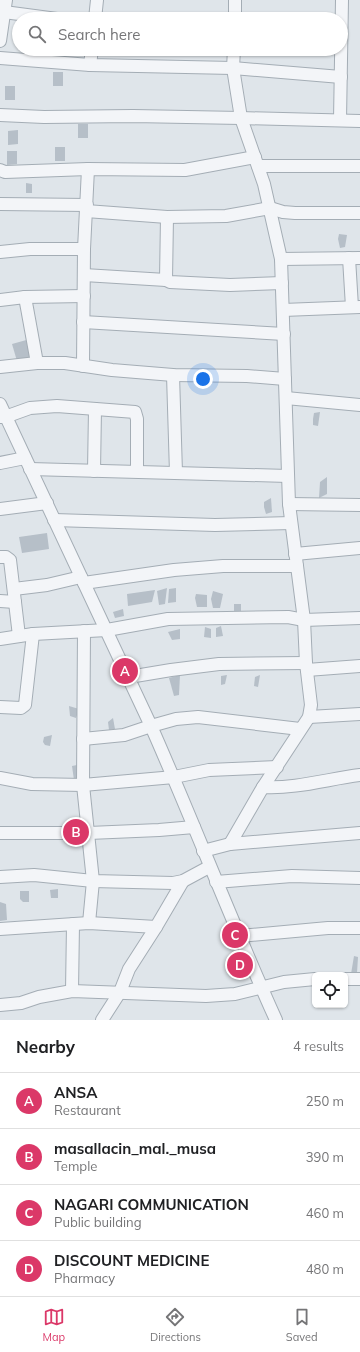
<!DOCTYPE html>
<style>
body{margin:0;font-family:Mulish,sans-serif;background:#f2f2f2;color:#202124}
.controls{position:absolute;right:12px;bottom:12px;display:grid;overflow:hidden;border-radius:6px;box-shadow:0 1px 3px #0004}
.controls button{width:36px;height:36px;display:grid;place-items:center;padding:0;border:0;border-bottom:1px solid #e0e0e0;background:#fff;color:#202124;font:20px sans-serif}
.you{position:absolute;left:203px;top:379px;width:14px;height:14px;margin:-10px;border:3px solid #fff;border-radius:50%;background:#1a73e8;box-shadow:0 0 0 6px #1a73e833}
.badge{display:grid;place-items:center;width:26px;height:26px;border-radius:50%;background:#db3868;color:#fff;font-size:13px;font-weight:700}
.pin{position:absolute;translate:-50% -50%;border:2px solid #fff;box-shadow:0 1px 4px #0006}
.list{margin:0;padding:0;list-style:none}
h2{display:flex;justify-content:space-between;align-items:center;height:52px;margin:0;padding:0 16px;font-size:17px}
h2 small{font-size:13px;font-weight:400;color:#757577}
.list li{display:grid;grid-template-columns:26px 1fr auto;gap:12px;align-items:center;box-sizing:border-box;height:56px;padding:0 16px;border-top:1px solid #e0e0e0}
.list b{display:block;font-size:15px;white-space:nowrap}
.list p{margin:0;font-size:13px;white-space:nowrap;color:#757577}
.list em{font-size:13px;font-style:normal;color:#757577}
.icon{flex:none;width:22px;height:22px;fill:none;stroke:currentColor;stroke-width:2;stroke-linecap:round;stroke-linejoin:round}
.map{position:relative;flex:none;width:360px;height:1020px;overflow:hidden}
.search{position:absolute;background:#fff;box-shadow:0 1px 3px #0004;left:12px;right:12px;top:12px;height:44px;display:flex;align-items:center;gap:10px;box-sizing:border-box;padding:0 14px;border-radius:22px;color:#757577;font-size:15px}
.sheet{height:276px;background:#fff}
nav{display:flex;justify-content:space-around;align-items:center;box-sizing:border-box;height:56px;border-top:1px solid #e0e0e0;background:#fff;font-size:11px;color:#757577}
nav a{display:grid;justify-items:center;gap:2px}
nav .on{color:#db3868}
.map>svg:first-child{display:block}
</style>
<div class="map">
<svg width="360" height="1020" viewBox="0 0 360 1020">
<rect width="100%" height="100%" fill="#dfe5ea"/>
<g fill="#b6bfc8">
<rect x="53" y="72" width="10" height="14"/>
<rect x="5" y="86" width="10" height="14"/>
<rect x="78" y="124" width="10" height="14"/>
<polygon points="18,130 18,144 8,145 8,131"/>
<rect x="55" y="147" width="10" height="14"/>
<polygon points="7,151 17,151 17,164 7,165"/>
<polygon points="26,183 32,184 32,193 26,193"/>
<polygon points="339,234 347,235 345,247 340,248 338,239"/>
<polygon points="30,339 33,359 17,361 12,344"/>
<polygon points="320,412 318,426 313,425 313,419 314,413"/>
<polygon points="327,477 327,494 319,498 320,482"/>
<polygon points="271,498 272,512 266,514 264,507 264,502"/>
<polygon points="47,533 49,549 22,553 19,537"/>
<polygon points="167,588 165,604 159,605 157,591"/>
<polygon points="176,588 176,602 168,603 169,589"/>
<polygon points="155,590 152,602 128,606 127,594"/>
<polygon points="213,591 223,594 220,608 213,608 211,599"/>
<polygon points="196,594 207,595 207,607 197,607 195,598"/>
<polygon points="234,604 241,604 241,613 234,612"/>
<polygon points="123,609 124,616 115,618 113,612"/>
<polygon points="221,626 223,636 216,637 216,628"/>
<polygon points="205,627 211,629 211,638 204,637"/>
<polygon points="180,629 180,639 172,640 168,632"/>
<polygon points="180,675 179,695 174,696 169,678"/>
<polygon points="227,675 225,684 221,685 221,676"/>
<polygon points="260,675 258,687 254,686 255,677"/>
<polygon points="69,706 79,709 76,718 70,716"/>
<polygon points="113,718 115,729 109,730 108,722"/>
<polygon points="52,735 50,746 45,745 43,742 44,737"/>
<polygon points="77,765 80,779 74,780 72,766"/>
<rect x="72" y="820" width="6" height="8"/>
<polygon points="58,889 58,898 51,898 50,890"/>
<polygon points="20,891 29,891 29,902 23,902 20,899"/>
<polygon points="0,902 6,904 7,920 0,921"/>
<polygon points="354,956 358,957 357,973 351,974"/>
</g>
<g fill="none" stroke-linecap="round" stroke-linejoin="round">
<defs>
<g id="minor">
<polyline points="4,12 57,19"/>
<polyline points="95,19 97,0"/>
<polyline points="235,19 235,0"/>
<polyline points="0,41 6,0"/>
<polyline points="0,58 90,65 233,68 341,77"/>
<polyline points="90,65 92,49"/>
<polyline points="0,115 44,117 133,116 241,118 360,121"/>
<polyline points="340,120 342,0"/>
<polyline points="258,166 360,166"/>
<polyline points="0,170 5,172 88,169 185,170 255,157"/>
<polyline points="0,204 87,205"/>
<polyline points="86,211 167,217 226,216 270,208 283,212 295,213 360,213"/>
<polyline points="0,252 30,249 84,249"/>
<polyline points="349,258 352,307"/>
<polyline points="281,259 360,258"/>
<polyline points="84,275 166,280 170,282 230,285 282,283"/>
<polyline points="166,280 167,217"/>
<polyline points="25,297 37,363"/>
<polyline points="0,300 25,297 84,296"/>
<polyline points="283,310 360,307"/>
<polyline points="83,322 284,334"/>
<polyline points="83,366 84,249 88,169"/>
<polyline points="0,367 37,363 65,363 112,370 173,375 247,376 285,379"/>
<polyline points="173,375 176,473"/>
<polyline points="286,398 360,405"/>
<path d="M0,404L151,726C194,823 232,923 276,1020"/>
<polyline points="0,417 5,417 30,408 57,406 135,412 137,419 137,471"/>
<polyline points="0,463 25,458"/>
<polyline points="30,469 288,476"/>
<polyline points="94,471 95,409"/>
<polyline points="289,504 360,505"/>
<polyline points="0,509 47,503"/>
<polyline points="54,520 215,525 291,523"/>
<polyline points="295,554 360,548"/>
<polyline points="0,557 6,557 10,560 19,636"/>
<polyline points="84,583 174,570 223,566 297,566"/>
<polyline points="14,589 47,585 81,577"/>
<polyline points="0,601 15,602"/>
<polyline points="84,631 83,785 93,881 89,923"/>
<polyline points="0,639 33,634 107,630 168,619 288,617 304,620 360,618"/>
<polyline points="307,670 360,666"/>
<polyline points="129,677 171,670 219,664 306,663"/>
<polyline points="0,707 21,708 25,705 33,634"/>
<polyline points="309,717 360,714"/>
<polyline points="83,739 124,735 151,726 176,719 198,717 300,729"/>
<polyline points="0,778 32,784 83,785 174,777 209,770 277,767"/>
<path d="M263,787C295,789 328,779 360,775"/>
<polyline points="0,833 89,833 159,830 194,827"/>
<polyline points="230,844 263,787 309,717 311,705 306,663 304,620 289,504 281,259 264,184 241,118 233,68 234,49"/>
<polyline points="203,851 230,844 360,833"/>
<polyline points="0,877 34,875 93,881 173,883 183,881 209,867"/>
<polyline points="216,882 292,876 360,878"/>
<polyline points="0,929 89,923 156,927"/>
<polyline points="240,936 328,928 360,928"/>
<polyline points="345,979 360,979"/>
<polyline points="72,991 73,924"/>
<polyline points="0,1005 21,1003 39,997 72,991 206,996 235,994 284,982 315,979"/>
<polyline points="102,1020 120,992 129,969 156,927 183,881"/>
</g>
</defs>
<use href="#minor" stroke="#a4adb5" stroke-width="14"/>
<use href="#minor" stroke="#f3f5f8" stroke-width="12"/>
</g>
</svg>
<div class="controls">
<button><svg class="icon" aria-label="locate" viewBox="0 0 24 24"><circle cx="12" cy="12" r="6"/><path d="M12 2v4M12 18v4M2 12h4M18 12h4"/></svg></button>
</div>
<div class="you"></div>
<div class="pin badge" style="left:125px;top:671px">A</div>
<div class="pin badge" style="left:76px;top:832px">B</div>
<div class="pin badge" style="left:235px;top:935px">C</div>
<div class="pin badge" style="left:240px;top:965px">D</div>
<div class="search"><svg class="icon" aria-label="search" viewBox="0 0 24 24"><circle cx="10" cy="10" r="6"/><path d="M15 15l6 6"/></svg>Search here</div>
</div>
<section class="sheet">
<h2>Nearby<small>4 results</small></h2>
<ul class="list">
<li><span class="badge">A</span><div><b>ANSA</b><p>Restaurant</p></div><em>250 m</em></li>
<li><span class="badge">B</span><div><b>masallacin_mal._musa</b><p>Temple</p></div><em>390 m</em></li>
<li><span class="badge">C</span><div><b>NAGARI COMMUNICATION</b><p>Public building</p></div><em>460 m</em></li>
<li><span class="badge">D</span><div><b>DISCOUNT MEDICINE</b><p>Pharmacy</p></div><em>480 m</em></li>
</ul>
</section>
<nav>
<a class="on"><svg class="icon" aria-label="map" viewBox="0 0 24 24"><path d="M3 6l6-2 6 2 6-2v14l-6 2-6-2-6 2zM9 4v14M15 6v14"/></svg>Map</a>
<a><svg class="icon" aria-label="directions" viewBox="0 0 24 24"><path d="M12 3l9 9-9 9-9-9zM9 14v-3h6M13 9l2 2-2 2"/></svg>Directions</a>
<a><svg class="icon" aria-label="saved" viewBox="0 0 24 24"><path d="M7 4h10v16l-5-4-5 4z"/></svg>Saved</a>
</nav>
